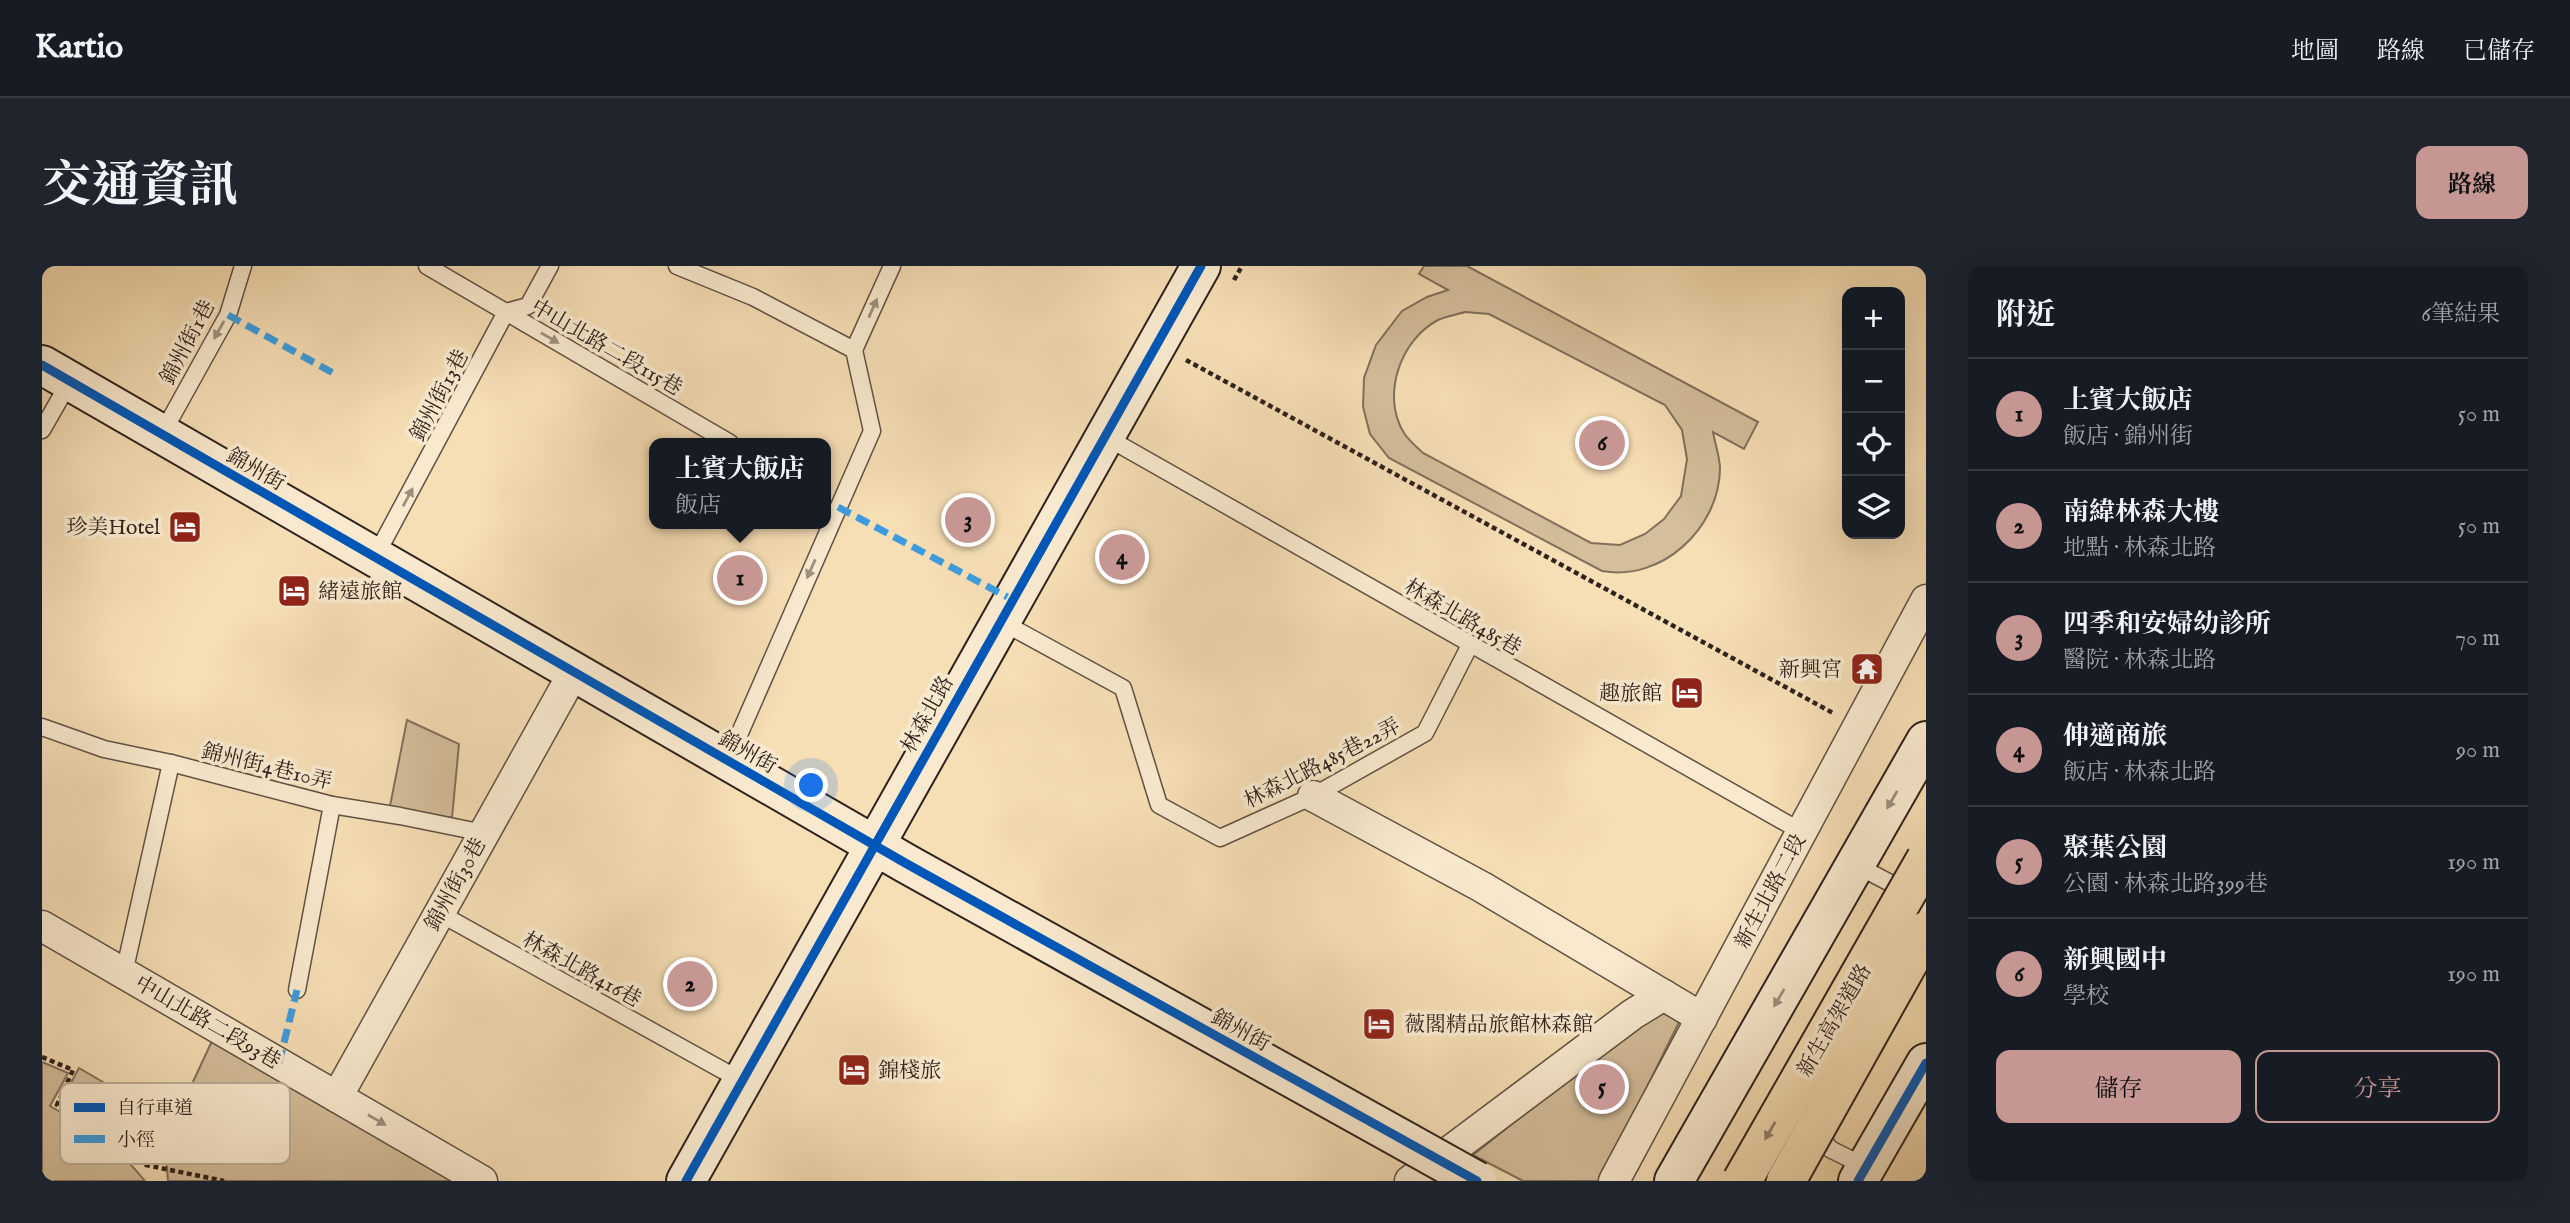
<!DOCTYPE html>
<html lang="zh-TW">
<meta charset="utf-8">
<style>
body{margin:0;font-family:"IM FELL English","Noto Serif TC",serif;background:#20242c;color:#f1f3f6}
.controls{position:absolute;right:21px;top:21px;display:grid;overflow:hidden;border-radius:14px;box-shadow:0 7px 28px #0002}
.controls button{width:63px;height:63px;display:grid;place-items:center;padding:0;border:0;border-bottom:2px solid #363941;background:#171b24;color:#f1f3f6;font:35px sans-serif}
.you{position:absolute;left:770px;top:520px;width:24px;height:24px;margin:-18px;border:5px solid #fff;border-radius:50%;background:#1a73e8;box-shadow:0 0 0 10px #1a73e833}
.badge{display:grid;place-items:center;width:46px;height:46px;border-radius:50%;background:#c59692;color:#111;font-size:23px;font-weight:700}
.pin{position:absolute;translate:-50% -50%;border:4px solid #fff;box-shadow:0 2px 7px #0006}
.popup{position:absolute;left:607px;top:172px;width:182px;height:91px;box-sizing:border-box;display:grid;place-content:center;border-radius:14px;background:#171b24;filter:drop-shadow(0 2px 5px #0005);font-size:23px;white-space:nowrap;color:#9ea1a6}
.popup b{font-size:26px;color:#f1f3f6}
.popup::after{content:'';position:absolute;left:50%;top:100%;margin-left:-14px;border:14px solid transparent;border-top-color:#171b24}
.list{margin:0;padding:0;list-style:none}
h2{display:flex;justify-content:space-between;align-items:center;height:91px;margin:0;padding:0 28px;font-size:30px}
h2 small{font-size:23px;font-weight:400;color:#9ea1a6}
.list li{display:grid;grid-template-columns:46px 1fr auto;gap:21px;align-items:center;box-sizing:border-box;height:112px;padding:0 28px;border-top:2px solid #363941}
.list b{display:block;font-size:26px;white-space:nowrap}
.list p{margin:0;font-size:23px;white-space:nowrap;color:#9ea1a6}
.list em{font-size:23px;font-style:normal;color:#9ea1a6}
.actions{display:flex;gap:14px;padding:21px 28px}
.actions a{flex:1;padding:16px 0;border:2px solid #c59692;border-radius:14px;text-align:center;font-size:24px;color:#c59692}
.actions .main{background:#c59692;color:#111}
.icon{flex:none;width:38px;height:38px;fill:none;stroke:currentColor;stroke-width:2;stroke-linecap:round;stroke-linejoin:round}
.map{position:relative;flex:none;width:1884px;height:915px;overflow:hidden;border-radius:14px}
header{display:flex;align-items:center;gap:42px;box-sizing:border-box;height:98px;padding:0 35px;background:#171b24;border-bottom:2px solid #363941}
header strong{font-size:33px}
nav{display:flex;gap:38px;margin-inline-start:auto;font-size:24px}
.intro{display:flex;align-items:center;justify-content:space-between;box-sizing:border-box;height:168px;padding:0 42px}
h1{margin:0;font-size:49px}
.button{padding:18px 32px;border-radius:14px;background:#c59692;color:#111;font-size:24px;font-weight:700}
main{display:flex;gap:42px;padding:0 42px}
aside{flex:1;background:#171b24;border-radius:14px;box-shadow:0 7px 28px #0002}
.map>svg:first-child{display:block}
</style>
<header>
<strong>Kartio</strong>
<nav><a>地圖</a><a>路線</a><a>已儲存</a></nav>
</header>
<div class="intro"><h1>交通資訊</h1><a class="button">路線</a></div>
<main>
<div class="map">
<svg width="1884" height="915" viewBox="0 0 1884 915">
<rect width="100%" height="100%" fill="#f6deb5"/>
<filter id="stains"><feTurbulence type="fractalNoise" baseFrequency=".00286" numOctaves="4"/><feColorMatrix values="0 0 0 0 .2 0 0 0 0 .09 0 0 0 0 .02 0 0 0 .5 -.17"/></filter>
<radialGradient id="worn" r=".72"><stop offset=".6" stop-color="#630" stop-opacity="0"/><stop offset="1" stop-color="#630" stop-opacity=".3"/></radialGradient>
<g fill="#d4be9b" stroke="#81705c" stroke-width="2" fill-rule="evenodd">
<path d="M1382,0H1425L1716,156L1702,183L1671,166C1673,178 1678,191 1678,203C1677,263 1619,316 1560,305L1347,192L1328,168L1321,141L1322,112L1334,79L1360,45L1385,31L1406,24L1377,8ZM1423,46L1447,48L1623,139L1640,164L1645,193L1639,230L1622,253L1603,268L1578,279L1549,277L1381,187C1375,181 1367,175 1362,167C1339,130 1358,74 1396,54C1404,50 1414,49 1423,46Z"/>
<polygon points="365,454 417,478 410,552 348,540"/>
<polygon points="1613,744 1638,754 1559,915 1481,915 1431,889"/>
<polygon points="170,775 410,915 126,915 123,876"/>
<path d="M0,796L26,807L8,840C44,861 77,882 103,915H0Z"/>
<polygon points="37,802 107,843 110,897 105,899 94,890 98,882 79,871 90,850 75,841 62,864 18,837"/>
</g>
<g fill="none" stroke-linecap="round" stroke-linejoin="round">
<defs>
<g id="lane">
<polyline points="385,0 688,177"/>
<polyline points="635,0 711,31 812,84"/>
<polyline points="812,84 850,0"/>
<polyline points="0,164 28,115"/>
<polyline points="120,168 186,49 201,0"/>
<polyline points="1064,171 1760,566"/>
<polyline points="333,291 464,46 486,40 508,0"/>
<polyline points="958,355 1081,422 1117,539 1178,572 1271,530 1383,467 1428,379"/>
<polyline points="0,461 62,483 129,497 290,539 358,550 442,567"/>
<polyline points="686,494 830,165 812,84"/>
<polyline points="1814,599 1884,636 1867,666"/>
<polyline points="397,647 700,815"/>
<polyline points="82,707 129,497"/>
<polyline points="255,724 290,539"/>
<polyline points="1775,864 1788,883 1824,901"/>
</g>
<g id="street">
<polyline points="1271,530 1440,621 1660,752"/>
<polyline points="0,660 440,915"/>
<polyline points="295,831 532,406"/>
<polyline points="1368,915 1591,748 1622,729"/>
<polyline points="1572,915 1884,334"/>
</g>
<g id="secondary">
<polyline points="0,99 865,598 1365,876"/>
<polyline points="644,915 1159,0"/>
<polyline points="1632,915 1884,475"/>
<polyline points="1816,915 1884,797"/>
</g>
</defs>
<use href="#lane" stroke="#605143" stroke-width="19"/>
<use href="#street" stroke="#605143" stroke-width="33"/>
<use href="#secondary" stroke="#2e221d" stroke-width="42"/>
<g stroke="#2e221d" stroke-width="4.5" stroke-dasharray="5 3.5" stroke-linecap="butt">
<polyline points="1192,14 1200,0"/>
<polyline points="1144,94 1791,447"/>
<polyline points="0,791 31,804 15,839 104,899 182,915"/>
</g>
<use href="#lane" stroke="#f9eacf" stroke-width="16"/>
<use href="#street" stroke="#f9eacf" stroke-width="30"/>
<use href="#secondary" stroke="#f9eacf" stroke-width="38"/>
<defs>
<polyline id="secondary-bridge" points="1365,876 1435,915"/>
<g id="highway-bridge">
<polyline points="1700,915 1884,593"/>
<polyline points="1744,915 1884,665"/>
</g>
</defs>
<use href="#secondary-bridge" stroke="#2e221d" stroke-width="42" stroke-linecap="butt"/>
<use href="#highway-bridge" stroke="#2e221d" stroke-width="42" stroke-linecap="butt"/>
<use href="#secondary-bridge" stroke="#f9eacf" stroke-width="38"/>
<use href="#highway-bridge" stroke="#f6deb5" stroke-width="38"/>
<g stroke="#3d9cdf" stroke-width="7" stroke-dasharray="14 7" stroke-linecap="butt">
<polyline points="186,49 293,108"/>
<polyline points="796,241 971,334"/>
<polyline points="237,797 255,724"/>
</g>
<defs>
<g id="cycleway">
<polyline points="0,99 865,598 1435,915"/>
<polyline points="644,915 1159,0"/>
<polyline points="1816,915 1884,797"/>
</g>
</defs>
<use href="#cycleway" stroke="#f9eacf" stroke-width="13"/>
<use href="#cycleway" stroke="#0057b8" stroke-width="9"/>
</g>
<defs><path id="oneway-solid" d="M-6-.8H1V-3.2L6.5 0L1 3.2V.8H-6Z" transform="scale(1.75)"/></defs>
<g fill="#9e907f">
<use href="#oneway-solid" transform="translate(831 42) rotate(-66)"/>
<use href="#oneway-solid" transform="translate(177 64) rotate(119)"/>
<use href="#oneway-solid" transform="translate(508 72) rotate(30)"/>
<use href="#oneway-solid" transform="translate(366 231) rotate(-62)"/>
<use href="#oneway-solid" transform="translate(769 303) rotate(114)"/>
<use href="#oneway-solid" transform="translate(1850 534) rotate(120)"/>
<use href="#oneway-solid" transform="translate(1737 732) rotate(120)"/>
<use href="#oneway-solid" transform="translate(335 854) rotate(30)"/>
</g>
<use fill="#928069" href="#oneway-solid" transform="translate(1728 865) rotate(120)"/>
<defs>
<symbol id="hotel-square" viewBox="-11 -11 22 22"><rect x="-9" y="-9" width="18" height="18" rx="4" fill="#8f2418" stroke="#f9eacf"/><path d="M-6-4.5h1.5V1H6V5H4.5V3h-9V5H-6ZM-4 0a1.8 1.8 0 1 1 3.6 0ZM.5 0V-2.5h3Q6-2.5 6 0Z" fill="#fff"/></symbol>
<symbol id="temple-square" viewBox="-11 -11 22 22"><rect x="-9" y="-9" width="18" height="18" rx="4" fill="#8f2418" stroke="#f9eacf"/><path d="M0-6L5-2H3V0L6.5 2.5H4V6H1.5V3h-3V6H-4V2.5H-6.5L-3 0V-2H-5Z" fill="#fff"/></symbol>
</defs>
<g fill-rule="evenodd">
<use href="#hotel-square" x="124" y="242" width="38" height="38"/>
<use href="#hotel-square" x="233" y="306" width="38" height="38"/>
<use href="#temple-square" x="1806" y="384" width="38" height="38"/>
<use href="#hotel-square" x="1626" y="408" width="38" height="38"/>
<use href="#hotel-square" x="1318" y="739" width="38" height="38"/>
<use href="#hotel-square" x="793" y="785" width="38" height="38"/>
</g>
<g text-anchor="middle" stroke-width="7" stroke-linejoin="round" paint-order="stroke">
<g font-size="21" fill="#2e221d" stroke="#f9eacf">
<text transform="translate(145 76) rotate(-62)" y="7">錦州街1巷</text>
<text transform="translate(565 81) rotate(30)" y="7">中山北路二段115巷</text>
<text transform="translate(397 129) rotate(-62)" y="7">錦州街13巷</text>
<text transform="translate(214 203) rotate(30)" y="7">錦州街</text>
<text transform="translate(1421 351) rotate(30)" y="7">林森北路485巷</text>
<text transform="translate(885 448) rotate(-61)" y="7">林森北路</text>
<text transform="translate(706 486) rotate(30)" y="7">錦州街</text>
<text transform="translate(1280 497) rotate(-27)" y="7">林森北路485巷22弄</text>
<text transform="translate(225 500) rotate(14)" y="7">錦州街4巷10弄</text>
<text transform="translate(413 618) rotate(-61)" y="7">錦州街30巷</text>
<text transform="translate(1728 625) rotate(-62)" y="7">新生北路二段</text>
<text transform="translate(540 703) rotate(29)" y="7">林森北路416巷</text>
<text transform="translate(1792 754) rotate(-60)" y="7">新生高架道路</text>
<text transform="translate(166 756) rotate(30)" y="7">中山北路二段93巷</text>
<text transform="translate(1199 764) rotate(29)" y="7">錦州街</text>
</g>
<g font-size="21" fill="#2e221d" stroke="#f9eacf" text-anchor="end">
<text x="118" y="268">珍美Hotel</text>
<text x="276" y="332" text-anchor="start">緒遠旅館</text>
<text x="1800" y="410">新興宮</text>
<text x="1620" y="434">趣旅館</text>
<text x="1362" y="765" text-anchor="start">薇閣精品旅館林森館</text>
<text x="836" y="811" text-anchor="start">錦棧旅</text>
</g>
</g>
<rect x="18" y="817" width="230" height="81" rx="10" fill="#f9eacf" stroke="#bcae9a" stroke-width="2"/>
<rect x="32" y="837" width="31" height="9" fill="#0057b8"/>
<rect x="32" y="869" width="31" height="8" fill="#3d9cdf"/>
<g font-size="19" fill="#2e221d">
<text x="75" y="848">自行車道</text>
<text x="75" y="880">小徑</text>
</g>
<rect width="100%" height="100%" filter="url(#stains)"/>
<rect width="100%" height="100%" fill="url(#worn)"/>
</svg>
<div class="controls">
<button>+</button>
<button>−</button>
<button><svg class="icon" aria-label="locate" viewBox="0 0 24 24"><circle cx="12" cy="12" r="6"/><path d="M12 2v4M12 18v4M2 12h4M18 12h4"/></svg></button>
<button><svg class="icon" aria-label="layers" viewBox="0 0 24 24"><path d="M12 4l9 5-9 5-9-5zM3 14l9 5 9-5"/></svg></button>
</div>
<div class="you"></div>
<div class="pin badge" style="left:698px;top:312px">1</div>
<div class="popup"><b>上賓大飯店</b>飯店</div>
<div class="pin badge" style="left:648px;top:718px">2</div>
<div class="pin badge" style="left:926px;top:254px">3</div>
<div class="pin badge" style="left:1080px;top:291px">4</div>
<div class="pin badge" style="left:1560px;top:821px">5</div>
<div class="pin badge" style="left:1560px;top:177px">6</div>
</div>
<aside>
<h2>附近<small>6筆結果</small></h2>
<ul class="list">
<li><span class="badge">1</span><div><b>上賓大飯店</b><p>飯店 · 錦州街</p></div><em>50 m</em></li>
<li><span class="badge">2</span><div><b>南緯林森大樓</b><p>地點 · 林森北路</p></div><em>50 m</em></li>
<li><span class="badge">3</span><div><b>四季和安婦幼診所</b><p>醫院 · 林森北路</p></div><em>70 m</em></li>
<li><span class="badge">4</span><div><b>伸適商旅</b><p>飯店 · 林森北路</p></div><em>90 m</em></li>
<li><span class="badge">5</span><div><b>聚葉公園</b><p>公園 · 林森北路399巷</p></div><em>190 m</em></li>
<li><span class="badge">6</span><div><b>新興國中</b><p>學校</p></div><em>190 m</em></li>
</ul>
<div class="actions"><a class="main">儲存</a><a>分享</a></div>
</aside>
</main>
